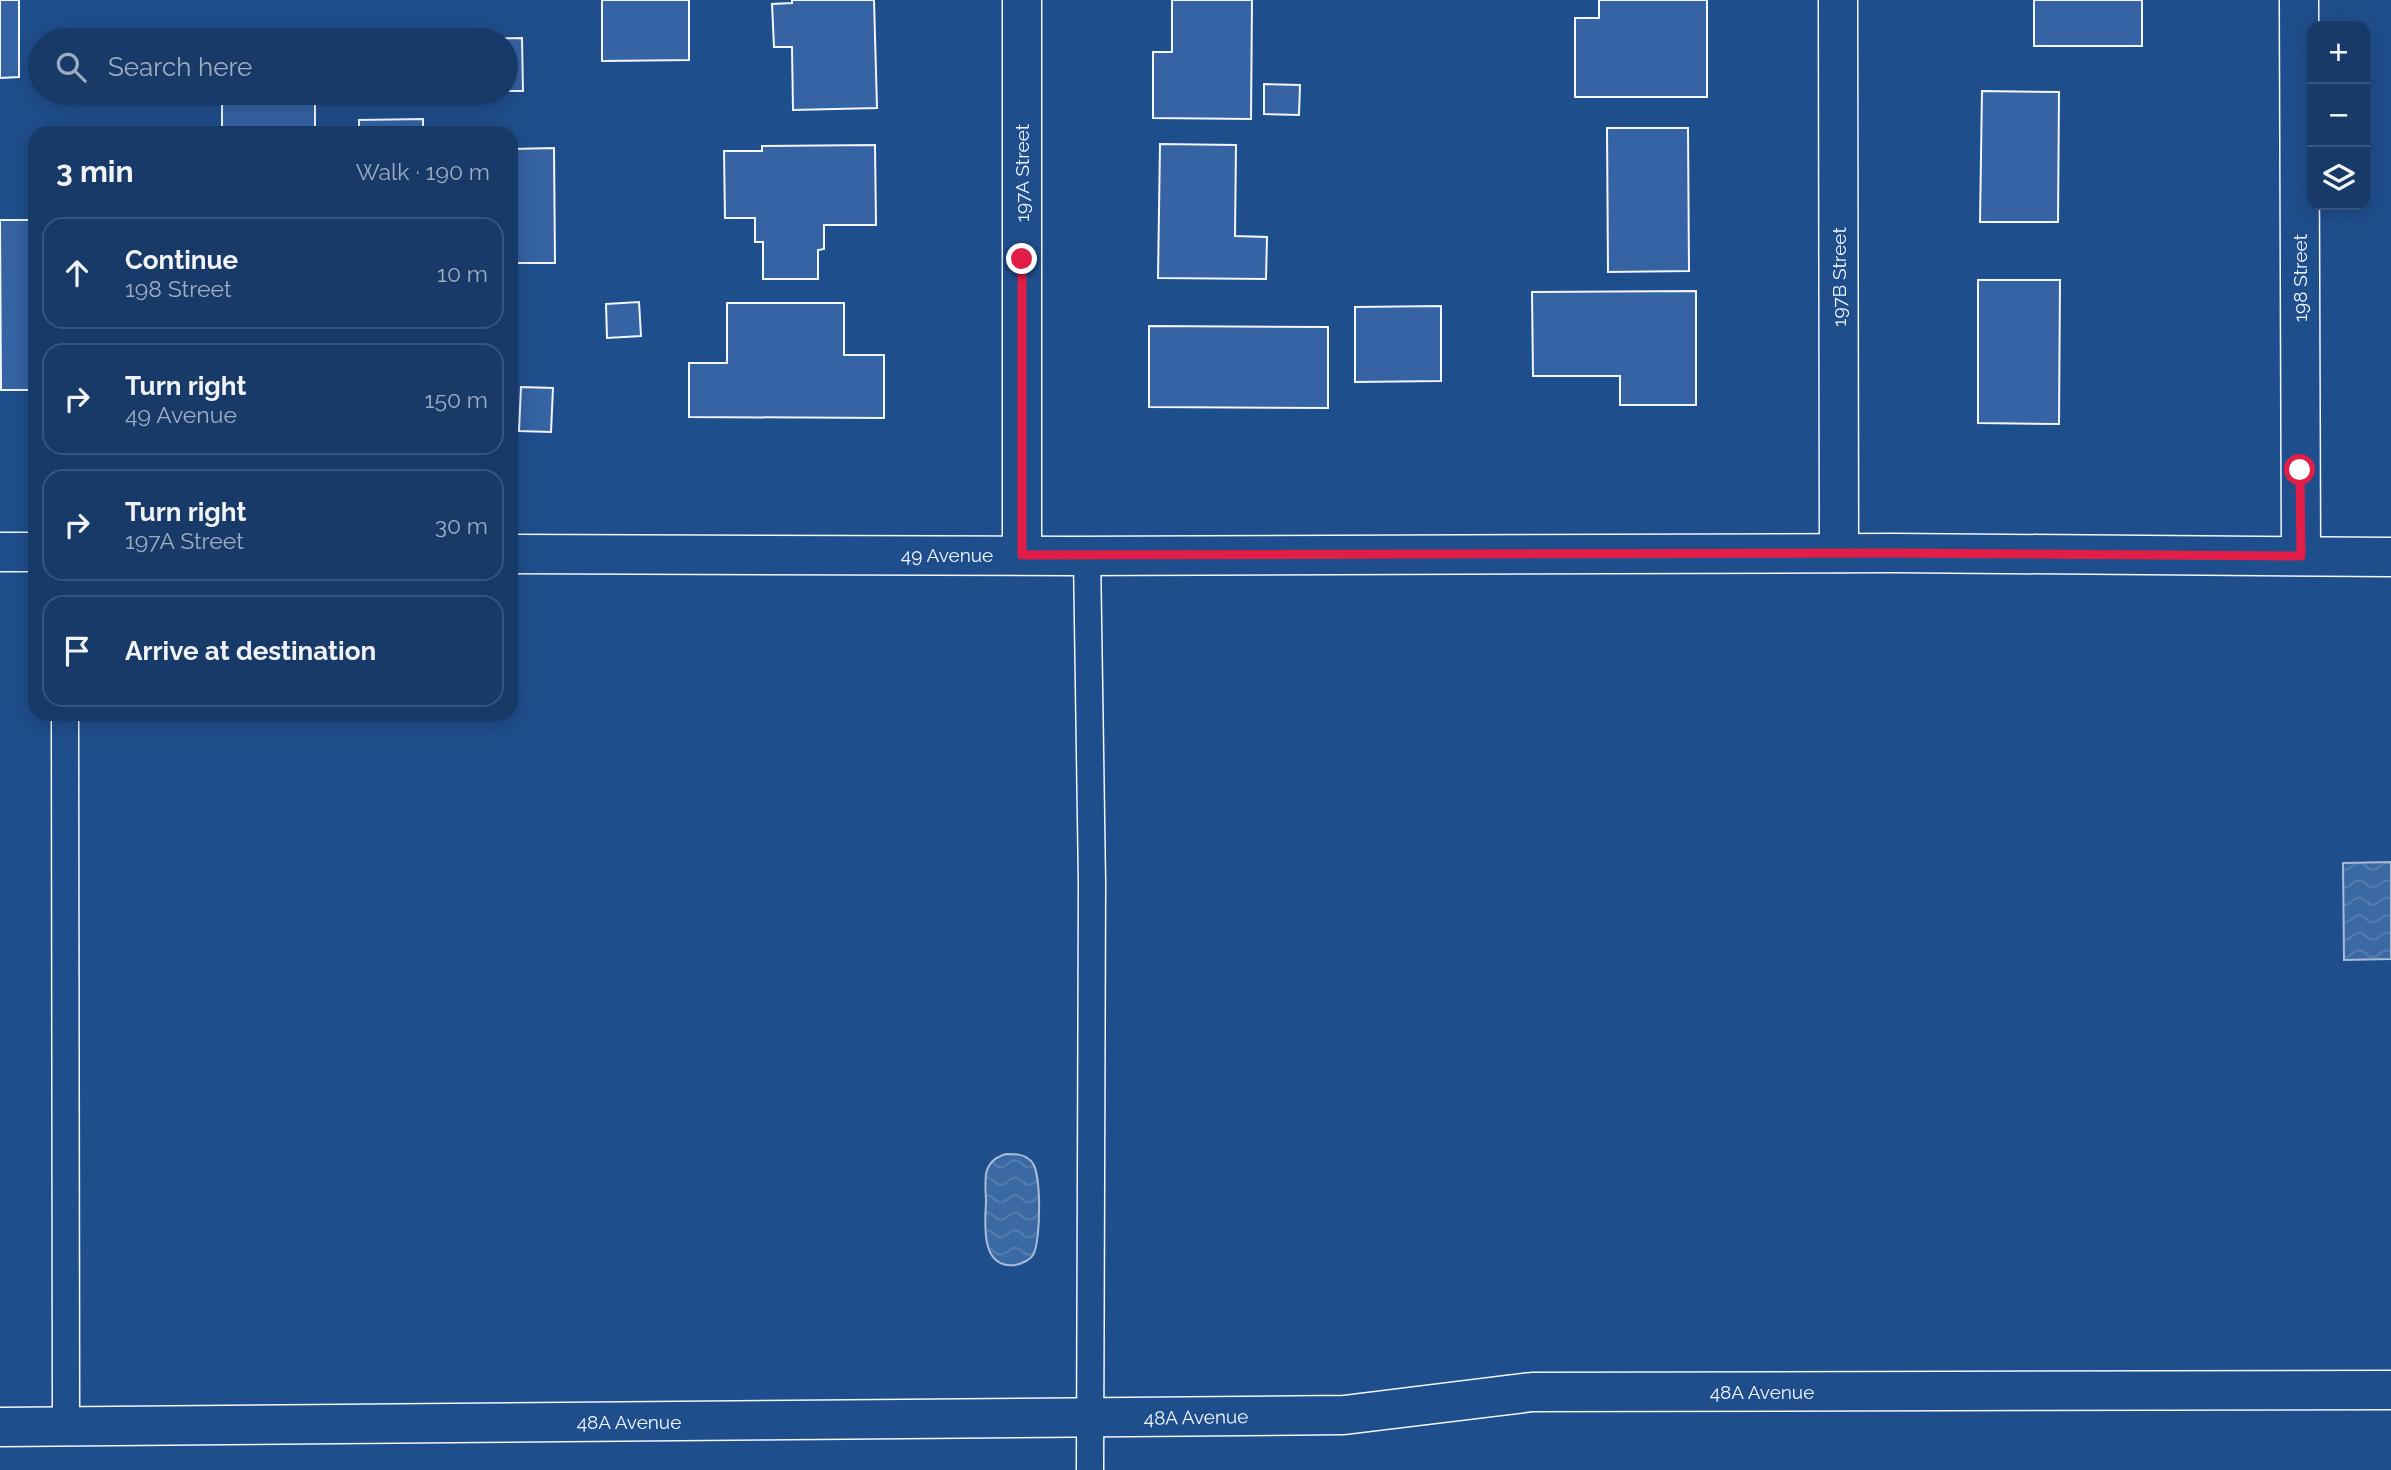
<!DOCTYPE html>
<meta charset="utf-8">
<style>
body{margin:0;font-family:Raleway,sans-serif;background:#244571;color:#f1f3f6}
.controls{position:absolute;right:21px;top:21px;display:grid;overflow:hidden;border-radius:14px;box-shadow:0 4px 18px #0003}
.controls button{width:63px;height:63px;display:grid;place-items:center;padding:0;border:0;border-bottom:2px solid #36547d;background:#173a69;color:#f1f3f6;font:35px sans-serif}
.stop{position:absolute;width:21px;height:21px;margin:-16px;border:5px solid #e11d48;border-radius:50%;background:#fff}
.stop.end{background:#e11d48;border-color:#fff;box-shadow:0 2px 7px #0008}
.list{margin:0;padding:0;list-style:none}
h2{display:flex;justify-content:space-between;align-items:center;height:91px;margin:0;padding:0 28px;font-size:30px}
h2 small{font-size:23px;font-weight:400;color:#9eadc0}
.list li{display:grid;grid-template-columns:46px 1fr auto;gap:21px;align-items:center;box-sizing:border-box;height:112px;margin:0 14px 14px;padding:0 14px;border:2px solid #36547d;border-radius:21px}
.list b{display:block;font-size:26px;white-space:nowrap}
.list p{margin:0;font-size:23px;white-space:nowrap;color:#9eadc0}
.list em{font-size:23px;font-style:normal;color:#9eadc0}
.icon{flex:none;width:38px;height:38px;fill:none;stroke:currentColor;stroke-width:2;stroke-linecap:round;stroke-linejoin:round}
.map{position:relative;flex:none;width:2391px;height:1470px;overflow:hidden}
.search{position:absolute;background:#173a69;box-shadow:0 4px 18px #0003;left:28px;top:28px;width:490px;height:77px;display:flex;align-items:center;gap:18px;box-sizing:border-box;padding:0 24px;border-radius:38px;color:#9eadc0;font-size:26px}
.panel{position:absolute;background:#173a69;box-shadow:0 4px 18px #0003;left:28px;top:126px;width:490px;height:595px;border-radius:21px}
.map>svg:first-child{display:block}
</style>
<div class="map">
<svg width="2391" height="1470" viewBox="0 0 2391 1470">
<defs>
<pattern id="water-waves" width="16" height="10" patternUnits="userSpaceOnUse" patternTransform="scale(1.75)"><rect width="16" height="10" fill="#3b69a3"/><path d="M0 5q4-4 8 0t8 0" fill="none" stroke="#587fb1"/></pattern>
</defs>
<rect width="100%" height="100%" fill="#1f4e8c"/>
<g fill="url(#water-waves)" stroke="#a8bbd7" stroke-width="2">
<polygon points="2391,862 2391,959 2344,960 2343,863"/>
<path d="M1006,1154C1016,1154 1024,1154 1031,1161C1042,1170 1041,1242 1033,1255C1030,1260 1021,1264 1015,1265C980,1269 985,1223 986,1202C986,1193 984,1179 987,1170C991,1160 997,1157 1006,1154Z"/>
</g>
<g fill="#3563a3" stroke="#f2f6ff" stroke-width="2">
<polygon points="0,0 19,0 19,77 0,78"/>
<polygon points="602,0 689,0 689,60 602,61"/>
<polygon points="792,0 874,0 877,108 793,110 792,47 774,47 772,4 792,3"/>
<polygon points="1172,0 1252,0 1251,119 1153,118 1153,52 1172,52"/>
<polygon points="1599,0 1707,0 1707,97 1575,97 1575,18 1599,18"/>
<rect x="2034" y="0" width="108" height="46"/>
<polygon points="522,38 523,91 506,91 506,40 468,39"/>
<polygon points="1264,84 1300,85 1299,115 1264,114"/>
<polygon points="1982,91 2059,92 2058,222 1980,222"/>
<rect x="222" y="93" width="93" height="40"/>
<polygon points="423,119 423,133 359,133 359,120"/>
<polygon points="1607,128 1688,128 1689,271 1608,272"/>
<polygon points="1160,144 1236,145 1235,236 1267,237 1266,279 1158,278"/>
<polygon points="875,145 876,225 824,225 824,249 818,250 818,279 763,279 763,242 755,242 755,218 725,218 724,151 762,151 762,146"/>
<polygon points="554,148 555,263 511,263 511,149"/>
<polygon points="0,220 35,220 35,390 1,390"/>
<polygon points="1978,280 2060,280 2059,424 1978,423"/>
<polygon points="1696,291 1696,405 1620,405 1620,376 1533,376 1532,292"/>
<polygon points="639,302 641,336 607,338 606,304"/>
<polygon points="727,303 844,303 844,355 884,355 884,418 689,417 689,363 727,363"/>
<polygon points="1441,306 1441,381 1355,382 1355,307"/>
<polygon points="1149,326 1328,327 1328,408 1149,407"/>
<polygon points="521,387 553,388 551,432 519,431"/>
</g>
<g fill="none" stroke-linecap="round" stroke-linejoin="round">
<defs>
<g id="service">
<polyline points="1087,555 1092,883 1090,1470"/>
<polyline points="65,714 66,1426"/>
</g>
<g id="minor">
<polyline points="1838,0 1839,553"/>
<polyline points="2299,0 2301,556"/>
<polyline points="0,1427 1344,1415 1532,1392 2391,1390"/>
</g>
<g id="tertiary">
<polyline points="0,552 35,552"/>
<polyline points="511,554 1070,556 1894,553 2391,557"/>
<polyline points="1022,555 1022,0"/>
</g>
</defs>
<use href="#service" stroke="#f2f6ff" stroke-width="29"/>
<use href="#minor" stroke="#f2f6ff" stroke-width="41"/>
<use href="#tertiary" stroke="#f2f6ff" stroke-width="41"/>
<use href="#service" stroke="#1f4e8c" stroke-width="26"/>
<use href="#minor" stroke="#1f4e8c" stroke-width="38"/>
<use href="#tertiary" stroke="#1f4e8c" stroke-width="38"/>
</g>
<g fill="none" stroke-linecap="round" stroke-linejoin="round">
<polyline stroke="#e11d48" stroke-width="9" points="1022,259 1022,555 1894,553 2301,556 2300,470"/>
</g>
<g text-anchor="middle" stroke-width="5" stroke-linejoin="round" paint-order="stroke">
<g font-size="19" fill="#f2f6ff" stroke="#1f4e8c">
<text transform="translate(1022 173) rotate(-90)" y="7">197A Street</text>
<text transform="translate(1839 277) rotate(-90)" y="7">197B Street</text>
<text transform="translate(2300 278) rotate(-90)" y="7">198 Street</text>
<text x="947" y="562">49 Avenue</text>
<text x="1762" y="1399">48A Avenue</text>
<text transform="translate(1196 1417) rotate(-1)" y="7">48A Avenue</text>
<text x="629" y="1429">48A Avenue</text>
</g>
</g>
</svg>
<div class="controls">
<button>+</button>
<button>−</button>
<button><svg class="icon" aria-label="layers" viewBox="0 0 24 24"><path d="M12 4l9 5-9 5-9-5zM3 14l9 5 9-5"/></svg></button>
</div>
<div class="stop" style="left:2300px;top:470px"></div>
<div class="stop end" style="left:1022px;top:259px"></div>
<div class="search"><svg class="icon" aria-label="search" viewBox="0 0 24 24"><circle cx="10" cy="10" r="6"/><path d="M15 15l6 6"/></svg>Search here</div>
<section class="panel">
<h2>3 min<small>Walk · 190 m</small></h2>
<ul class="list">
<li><svg class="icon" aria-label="ahead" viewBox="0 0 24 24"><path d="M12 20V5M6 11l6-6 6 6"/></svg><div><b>Continue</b><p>198 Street</p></div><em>10 m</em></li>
<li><svg class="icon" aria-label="right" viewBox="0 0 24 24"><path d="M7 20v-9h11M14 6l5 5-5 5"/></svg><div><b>Turn right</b><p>49 Avenue</p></div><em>150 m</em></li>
<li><svg class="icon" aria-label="right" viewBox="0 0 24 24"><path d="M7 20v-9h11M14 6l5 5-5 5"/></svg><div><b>Turn right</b><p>197A Street</p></div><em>30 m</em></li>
<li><svg class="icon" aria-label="arrive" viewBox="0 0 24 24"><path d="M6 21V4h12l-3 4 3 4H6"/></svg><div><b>Arrive at destination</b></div></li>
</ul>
</section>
</div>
